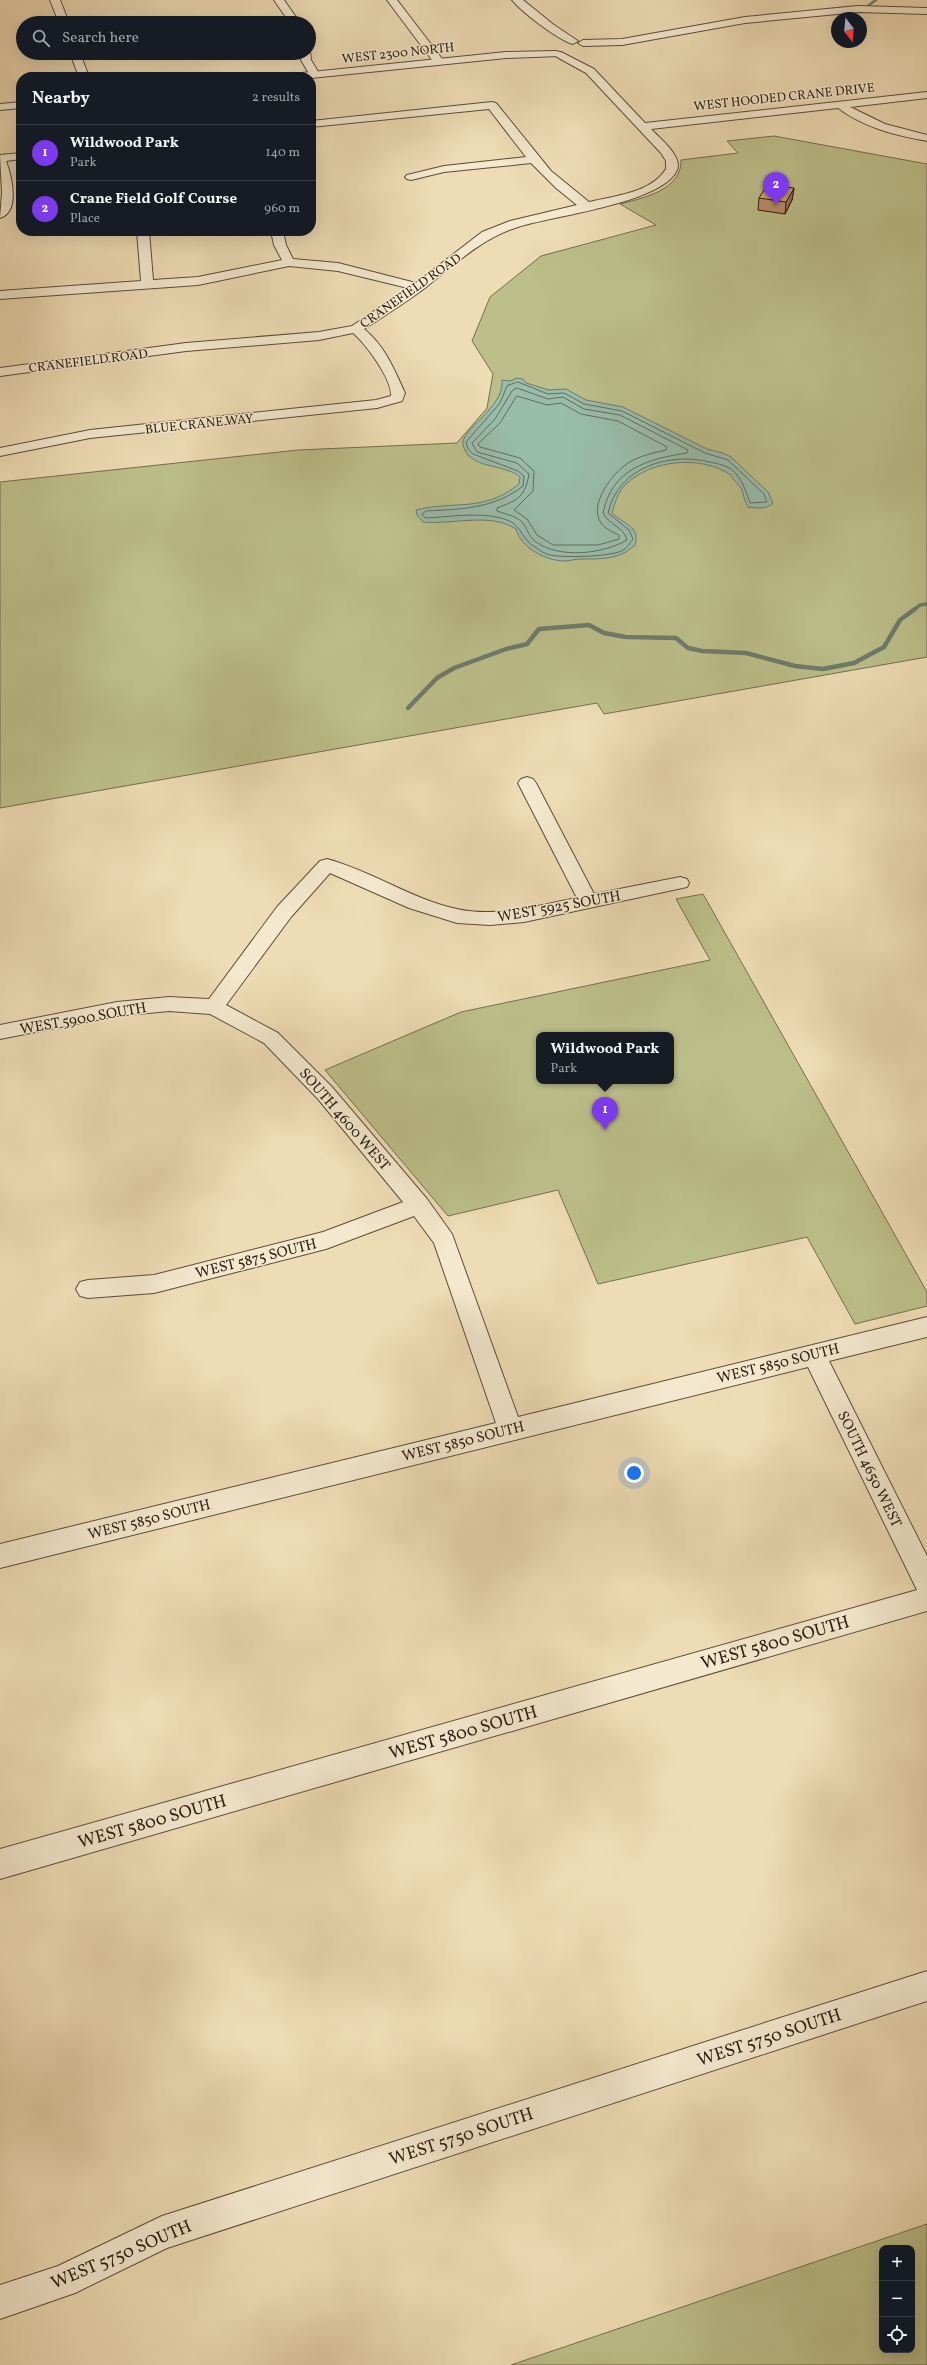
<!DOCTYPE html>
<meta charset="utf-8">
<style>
body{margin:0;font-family:Vollkorn,serif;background:#20242c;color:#f1f3f6}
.controls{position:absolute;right:12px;bottom:12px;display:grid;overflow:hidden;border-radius:8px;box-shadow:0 4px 16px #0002}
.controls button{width:36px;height:36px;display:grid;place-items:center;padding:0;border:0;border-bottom:1px solid #363941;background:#171b24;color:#f1f3f6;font:20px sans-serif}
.compass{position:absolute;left:831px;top:12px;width:36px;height:36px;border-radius:50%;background:#171b24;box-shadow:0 4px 16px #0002;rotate:164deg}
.you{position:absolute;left:634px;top:1473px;width:14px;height:14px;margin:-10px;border:3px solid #fff;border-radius:50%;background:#1a73e8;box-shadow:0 0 0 6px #1a73e833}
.badge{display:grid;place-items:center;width:26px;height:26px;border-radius:50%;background:#7c3aed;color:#fff;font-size:13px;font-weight:700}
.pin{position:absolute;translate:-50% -33px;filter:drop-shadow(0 1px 2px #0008)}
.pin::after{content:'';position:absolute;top:21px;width:14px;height:12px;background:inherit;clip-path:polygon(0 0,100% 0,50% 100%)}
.popup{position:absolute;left:536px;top:1032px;width:138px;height:52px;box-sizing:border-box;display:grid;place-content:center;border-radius:8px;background:#171b24;filter:drop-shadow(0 1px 3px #0005);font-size:13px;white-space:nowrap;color:#9ea1a6}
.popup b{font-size:15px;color:#f1f3f6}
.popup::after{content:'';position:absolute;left:50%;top:100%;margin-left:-8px;border:8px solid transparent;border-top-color:#171b24}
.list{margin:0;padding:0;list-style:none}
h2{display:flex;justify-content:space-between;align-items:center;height:52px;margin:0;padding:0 16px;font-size:17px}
h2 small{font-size:13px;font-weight:400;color:#9ea1a6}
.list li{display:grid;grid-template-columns:26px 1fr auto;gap:12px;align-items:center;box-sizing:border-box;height:56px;padding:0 16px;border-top:1px solid #363941}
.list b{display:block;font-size:15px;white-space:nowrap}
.list p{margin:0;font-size:13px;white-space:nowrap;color:#9ea1a6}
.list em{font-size:13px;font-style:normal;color:#9ea1a6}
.icon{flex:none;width:22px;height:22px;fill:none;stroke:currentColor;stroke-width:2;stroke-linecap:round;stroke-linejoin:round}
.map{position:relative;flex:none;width:927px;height:2365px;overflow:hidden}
.search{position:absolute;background:#171b24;box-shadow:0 4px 16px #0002;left:16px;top:16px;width:300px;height:44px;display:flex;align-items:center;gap:10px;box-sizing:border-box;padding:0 14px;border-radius:22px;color:#9ea1a6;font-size:15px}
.panel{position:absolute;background:#171b24;box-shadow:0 4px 16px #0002;left:16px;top:72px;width:300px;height:164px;border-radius:16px}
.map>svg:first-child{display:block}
</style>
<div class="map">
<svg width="927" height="2365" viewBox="0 0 927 2365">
<rect width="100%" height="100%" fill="#eedcb4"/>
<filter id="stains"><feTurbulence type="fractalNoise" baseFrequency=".005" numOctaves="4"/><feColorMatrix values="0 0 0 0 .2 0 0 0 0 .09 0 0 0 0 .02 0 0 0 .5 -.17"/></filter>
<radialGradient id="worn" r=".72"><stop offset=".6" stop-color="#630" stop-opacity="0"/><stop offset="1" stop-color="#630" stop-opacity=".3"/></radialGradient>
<g fill="#bcbf8a" stroke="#746e4e" fill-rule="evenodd">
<path d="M774,136L927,164V657L604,714L597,703L0,808V482L298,450L457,443L487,408L493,374L472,341L490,297L541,256L656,225L620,204C643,198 682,190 681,160L738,153L727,141Z"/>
<path d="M703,894L927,1292V1306L855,1324L807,1237L598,1284L558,1190L448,1216L325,1070L461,1012L710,960L676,899ZM539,1035H671V1081H539Z"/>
<path d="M927,2224V2365H511ZM882,2248H912V2350H882Z"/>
</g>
<path fill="#99bcab" stroke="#6d7c6d" d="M516,378L523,379L526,383L549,390L566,389L586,400L623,407L707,449L723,453L731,457L768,492L773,503C766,510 756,508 748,507C744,501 744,495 741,488C738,483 733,481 731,475C701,455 652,459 625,485C618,492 615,503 612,513C623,524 641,526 635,545C619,560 601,559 580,559C575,559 570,561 565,561C546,561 521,548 516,529C490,512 453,525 423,522L417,515L416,510C456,500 483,513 519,484L520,477C504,463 469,470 463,445C459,430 505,408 502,380L511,381Z"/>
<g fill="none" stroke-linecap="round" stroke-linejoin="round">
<g stroke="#626c5e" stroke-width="1">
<path d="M518,382L548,394L564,393L584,404L622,411L705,453L728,460L764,494L767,502L750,503C746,492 742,478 733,471C727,465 718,464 710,462C669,452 618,467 608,513L629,530L633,539C631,542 628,546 625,549C615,557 564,558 550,555C544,554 537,548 532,545C521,537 520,524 507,520C483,511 450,517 425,518L422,514L426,511C461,509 494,509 523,486L524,476L518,471L473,454L468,449L466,442L500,403L507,386Z"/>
<path d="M517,388L548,399L563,397L584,409L620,415L688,450L687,453C647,459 612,469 603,513C609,525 624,527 627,540C603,554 560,559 536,542C528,536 528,529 522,522C516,516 505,514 497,511V508C518,500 525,497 529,474L517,463L477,452L472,443L495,419L512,391Z"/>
<path d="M517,396L547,405L561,403L581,414L618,421L667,447L666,450C653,453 639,456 628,463C613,473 588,504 601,523C605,529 613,532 619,535V539L598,545H553L537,535L527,519L514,510L533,491L534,471L520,458L480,447L478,444L500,423Z"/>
</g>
<polyline stroke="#6d7c6d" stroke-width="2.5" points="869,5 876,0"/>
<polyline stroke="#6d7c6d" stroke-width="3.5" points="914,610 920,605 927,604"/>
<polyline stroke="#6d7c6d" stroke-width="4.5" points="408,708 437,678 454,668 506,649 527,644 539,629 589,625 604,633 626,637 676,638 688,648 702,651 746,653 795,666 823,669 854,663 884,647 900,620 915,609"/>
<defs>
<g id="minor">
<polygon points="50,0 60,0 69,23 59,23"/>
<polygon points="274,0 284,0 300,23 290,23"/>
<polygon points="387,0 397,0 443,60 443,64 435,64"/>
<path d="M512,0H523L554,25L578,41L573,44C558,40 522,12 512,0Z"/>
<polygon points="310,51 311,60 320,75 319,77 311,77 301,60 301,53 309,53"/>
<path d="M561,52L594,69L645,123L927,92V98L850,107L885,124L927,135V141C895,135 865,128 838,108L651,129C659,138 683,156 677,170C663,203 552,216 518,227C482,238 454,265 425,288C405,303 384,316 364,329C385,346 394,369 405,393L402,401L377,408L90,438L0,456V448L90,430L376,400L391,396C392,379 366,344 353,333L319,340L186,351L0,376V368L186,343L319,332L352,326L408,288L338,271L289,266L198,285L0,299V291L141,281L137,231H149L153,280L198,277L282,260L274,245L271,231H283L286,245L293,259L338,263L416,283L482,232L510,221L577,205L556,188L531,163L444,172L411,180L407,179L405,177L407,175L444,166L526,157L489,109L311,127V121L492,102L496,103L551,171L589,202C614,196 651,193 666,169V161L661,153L586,73L557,57L556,55Z"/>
<polygon points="70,53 80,53 89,77 79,77"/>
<path d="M21,153V159L6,161C11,174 21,212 0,218L2,193L0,155Z"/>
<path d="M527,777L533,779L536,783L594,894L680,877L687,879L689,883L687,887L524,922L490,925L457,923L409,908L330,873L291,917L226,1005L278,1033L332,1087L427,1199L452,1234L518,1417L927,1317V1337L829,1361L927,1556V1611L0,1879V1849L917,1590L808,1367L0,1568V1544L496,1423L434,1243L414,1216L326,1249L154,1293L88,1298L80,1296L76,1289L80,1282L88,1280L154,1275L323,1232L403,1202L318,1099L264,1043L210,1014L169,1011L117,1016L0,1039V1025L117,1002L169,997L209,999L277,907L320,861L327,859C372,871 411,899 457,909C496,918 539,905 577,898L518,783L521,779Z"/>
<polygon points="927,1971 927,2001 167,2248 75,2293 0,2319 0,2285 58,2266 162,2216"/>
</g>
<g id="tertiary">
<polygon points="858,6 927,8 927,14 858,12 745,23 622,45 583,46 578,43 583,40 622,39 745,17"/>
<polygon points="556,51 560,52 560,56 506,58 311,78 287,77 292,74 506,52"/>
<polygon points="21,102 21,108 0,110 0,104"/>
</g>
</defs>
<use href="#minor" stroke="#5c4c3a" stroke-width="2"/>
<use href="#tertiary" stroke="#5c4c3a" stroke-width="2"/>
<use href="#minor" fill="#f4e8ce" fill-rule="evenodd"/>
<use href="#tertiary" fill="#f4e8ce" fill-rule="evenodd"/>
</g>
<polygon fill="#bb8e69" stroke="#2b1c11" points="794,188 792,200 785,214 758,210 759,198"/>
<polygon fill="#997455" stroke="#2b1c11" points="794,188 792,200 785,214 786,202"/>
<polygon fill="#daa57a" stroke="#2b1c11" points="767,185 794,188 786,202 759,198"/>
<g text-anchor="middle" stroke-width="3" stroke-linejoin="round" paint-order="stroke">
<g font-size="13" fill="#2b1c11" stroke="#f4e8ce">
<text transform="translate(398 52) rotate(-6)" y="5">WEST 2300 NORTH</text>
<text transform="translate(784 96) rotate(-6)" y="5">WEST HOODED CRANE DRIVE</text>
<text transform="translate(410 290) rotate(-35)" y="5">CRANEFIELD ROAD</text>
<text transform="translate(88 360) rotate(-7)" y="5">CRANEFIELD ROAD</text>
<text transform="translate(199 423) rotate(-6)" y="5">BLUE CRANE WAY</text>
</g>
<g font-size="15" fill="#2b1c11" stroke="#f4e8ce">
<text transform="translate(559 906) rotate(-10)" y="5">WEST 5925 SOUTH</text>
<text transform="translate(83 1018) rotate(-10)" y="5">WEST 5900 SOUTH</text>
<text transform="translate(345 1119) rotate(49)" y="5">SOUTH 4600 WEST</text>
<text transform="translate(256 1258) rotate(-14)" y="5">WEST 5875 SOUTH</text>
<text transform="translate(778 1363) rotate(-14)" y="5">WEST 5850 SOUTH</text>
<text transform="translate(463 1441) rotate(-14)" y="5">WEST 5850 SOUTH</text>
<text transform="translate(870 1469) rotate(64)" y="5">SOUTH 4650 WEST</text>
<text transform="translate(149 1519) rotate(-14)" y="5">WEST 5850 SOUTH</text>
</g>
<g font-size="18" fill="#2b1c11" stroke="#f4e8ce">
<text transform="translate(775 1642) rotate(-16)" y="6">WEST 5800 SOUTH</text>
<text transform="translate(463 1732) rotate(-16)" y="6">WEST 5800 SOUTH</text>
<text transform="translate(152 1821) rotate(-16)" y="6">WEST 5800 SOUTH</text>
<text transform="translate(769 2037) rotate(-18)" y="6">WEST 5750 SOUTH</text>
<text transform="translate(461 2136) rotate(-18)" y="6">WEST 5750 SOUTH</text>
<text transform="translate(121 2254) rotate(-23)" y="6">WEST 5750 SOUTH</text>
</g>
</g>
<rect width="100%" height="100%" filter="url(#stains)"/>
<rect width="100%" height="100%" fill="url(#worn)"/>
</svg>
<div class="controls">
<button>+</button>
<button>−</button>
<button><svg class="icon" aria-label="locate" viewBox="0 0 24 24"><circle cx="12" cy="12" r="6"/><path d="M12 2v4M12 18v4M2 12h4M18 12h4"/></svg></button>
</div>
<svg class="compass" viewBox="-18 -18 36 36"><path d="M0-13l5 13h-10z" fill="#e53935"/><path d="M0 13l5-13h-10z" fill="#9ea1a6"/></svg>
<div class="you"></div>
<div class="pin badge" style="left:605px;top:1130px">1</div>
<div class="popup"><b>Wildwood Park</b>Park</div>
<div class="pin badge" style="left:776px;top:205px">2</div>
<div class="search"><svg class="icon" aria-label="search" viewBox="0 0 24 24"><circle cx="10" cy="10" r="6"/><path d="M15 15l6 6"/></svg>Search here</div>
<section class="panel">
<h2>Nearby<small>2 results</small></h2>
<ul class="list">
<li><span class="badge">1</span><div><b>Wildwood Park</b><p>Park</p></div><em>140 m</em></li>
<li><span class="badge">2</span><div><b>Crane Field Golf Course</b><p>Place</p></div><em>960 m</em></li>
</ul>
</section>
</div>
